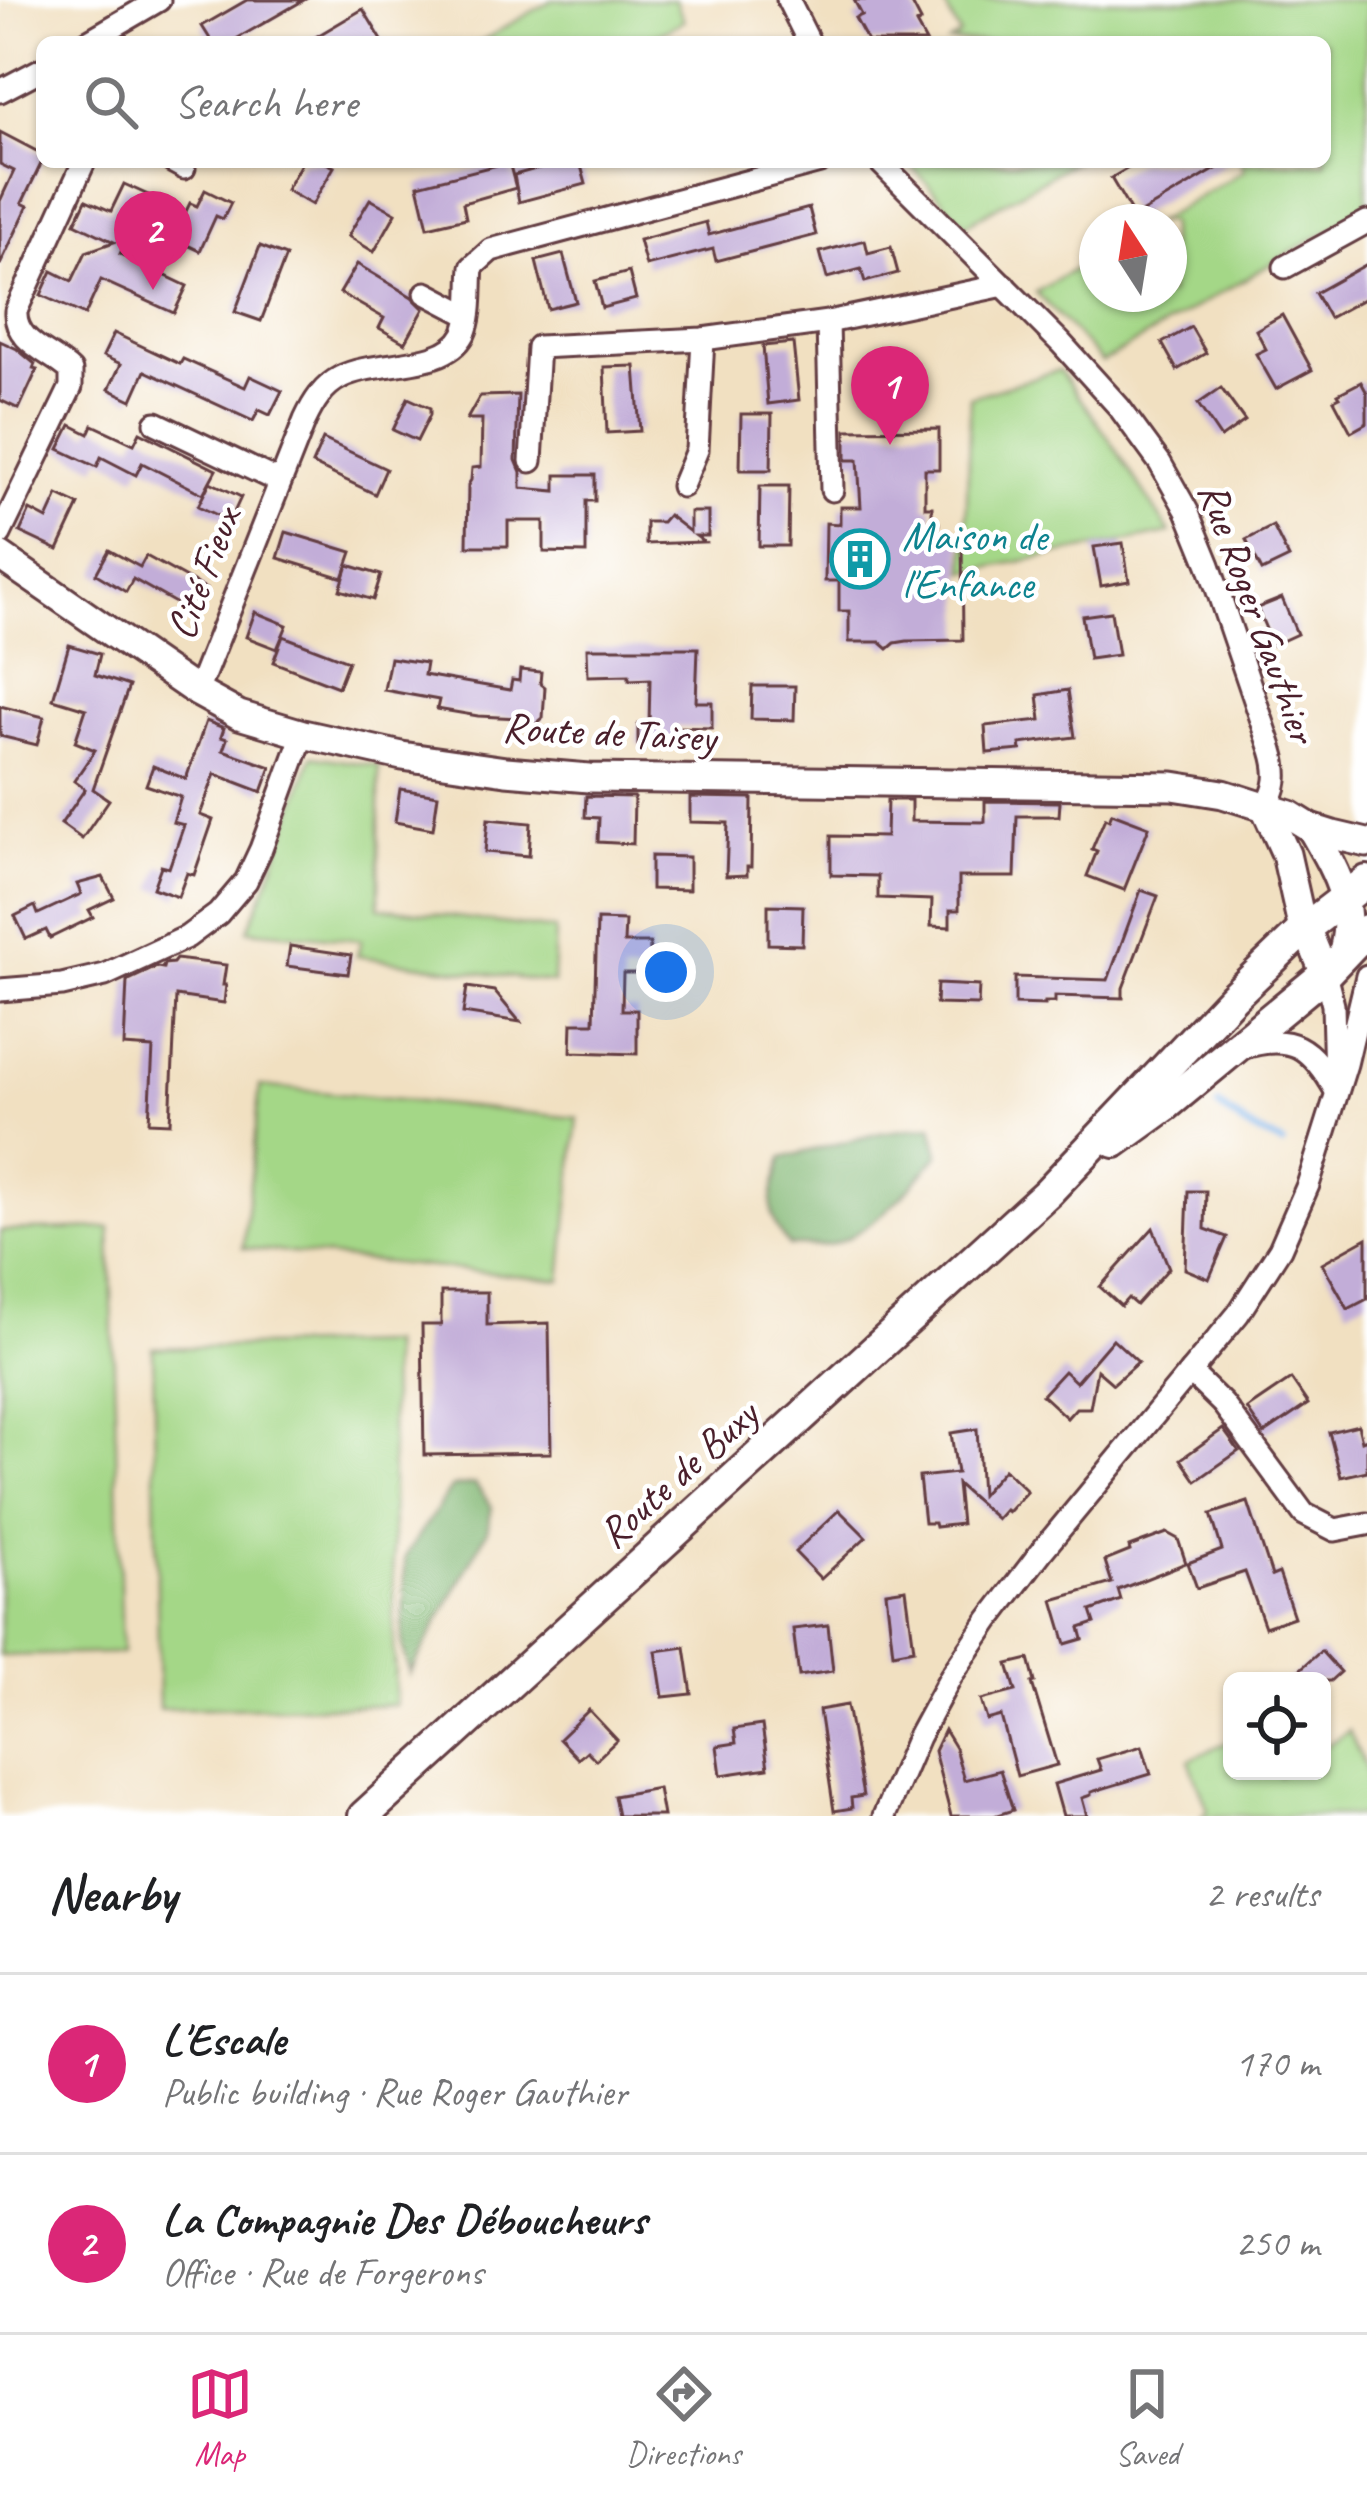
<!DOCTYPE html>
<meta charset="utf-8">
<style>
body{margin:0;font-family:Caveat,sans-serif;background:#f2f2f2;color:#202124}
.controls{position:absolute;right:36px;bottom:36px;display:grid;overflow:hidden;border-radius:18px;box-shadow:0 3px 9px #0004}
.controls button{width:108px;height:108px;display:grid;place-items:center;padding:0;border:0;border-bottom:3px solid #e0e0e0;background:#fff;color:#202124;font:60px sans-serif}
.compass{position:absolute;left:1079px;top:204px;width:108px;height:108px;border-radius:50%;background:#fff;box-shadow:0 3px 9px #0004;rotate:348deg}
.you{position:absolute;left:666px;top:972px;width:42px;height:42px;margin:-30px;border:9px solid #fff;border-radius:50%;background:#1a73e8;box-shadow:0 0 0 18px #1a73e833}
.badge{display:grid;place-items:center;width:78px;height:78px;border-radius:50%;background:#db2777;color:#fff;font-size:39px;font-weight:700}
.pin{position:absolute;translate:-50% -99px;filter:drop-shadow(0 3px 6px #0008)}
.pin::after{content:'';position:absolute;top:63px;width:42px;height:36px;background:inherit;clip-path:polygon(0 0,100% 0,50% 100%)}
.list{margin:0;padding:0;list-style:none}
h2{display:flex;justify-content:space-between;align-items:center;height:156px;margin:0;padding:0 48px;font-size:51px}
h2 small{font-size:39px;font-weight:400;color:#757577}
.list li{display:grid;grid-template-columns:78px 1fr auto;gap:36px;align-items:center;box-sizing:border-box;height:180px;padding:0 48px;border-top:3px solid #e0e0e0}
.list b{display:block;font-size:45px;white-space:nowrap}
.list p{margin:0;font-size:39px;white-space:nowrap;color:#757577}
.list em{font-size:39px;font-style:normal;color:#757577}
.icon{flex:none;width:66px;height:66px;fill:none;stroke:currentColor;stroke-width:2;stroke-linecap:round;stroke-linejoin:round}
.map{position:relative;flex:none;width:1367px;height:1816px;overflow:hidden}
.search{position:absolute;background:#fff;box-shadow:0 3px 9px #0004;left:36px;right:36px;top:36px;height:132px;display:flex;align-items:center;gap:30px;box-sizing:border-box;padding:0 42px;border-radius:18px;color:#757577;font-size:45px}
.sheet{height:516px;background:#fff}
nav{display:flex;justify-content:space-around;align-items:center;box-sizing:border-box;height:168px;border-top:3px solid #e0e0e0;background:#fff;font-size:33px;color:#757577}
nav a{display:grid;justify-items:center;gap:6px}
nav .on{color:#db2777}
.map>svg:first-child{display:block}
</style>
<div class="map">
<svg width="1367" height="1816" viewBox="0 0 1367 1816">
<rect width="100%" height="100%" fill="#fff"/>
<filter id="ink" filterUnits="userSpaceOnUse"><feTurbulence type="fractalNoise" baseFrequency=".00833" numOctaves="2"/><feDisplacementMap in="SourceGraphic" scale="24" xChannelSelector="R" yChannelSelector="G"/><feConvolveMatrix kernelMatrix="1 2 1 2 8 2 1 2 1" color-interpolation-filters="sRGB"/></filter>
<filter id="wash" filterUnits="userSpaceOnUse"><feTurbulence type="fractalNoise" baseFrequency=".004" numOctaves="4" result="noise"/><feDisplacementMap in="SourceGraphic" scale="48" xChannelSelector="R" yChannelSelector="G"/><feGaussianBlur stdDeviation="2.7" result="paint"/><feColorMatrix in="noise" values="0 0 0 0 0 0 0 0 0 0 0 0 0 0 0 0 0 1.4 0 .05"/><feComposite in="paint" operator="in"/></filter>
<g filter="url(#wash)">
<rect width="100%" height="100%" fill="#f1e0c1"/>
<g fill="#a4d787" stroke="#777b59" stroke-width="3">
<polygon points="552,0 675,0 684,21 642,42 480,42"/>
<polygon points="942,0 1367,0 1367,208 1102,362 1036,292 1097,256 1097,294 1169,294 1169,222 1156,222 1245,170 1241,162 1325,162 1325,42 950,42 960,35"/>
<polygon points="908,162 1073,162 965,225"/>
<polygon points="1059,370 1106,434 1170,533 965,572 970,397"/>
<polygon points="312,756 379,766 379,907 555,930 553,983 357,956 361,940 248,930 269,879"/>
<polygon points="260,1086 578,1118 561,1280 243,1248"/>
<polygon points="110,1228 122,1653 0,1656 0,1231"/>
<polygon points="390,1344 395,1705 159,1709 153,1348"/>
<polygon points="1349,1731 1367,1772 1367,1816 1202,1816 1208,1810 1189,1760 1232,1740 1232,1771 1276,1771 1279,1776 1287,1771 1322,1771 1322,1748"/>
</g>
<g fill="#83b874" stroke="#666c50" stroke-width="3">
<path d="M932,1126L939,1154C915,1184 867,1237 828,1245C816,1247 802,1246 789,1246C762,1212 772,1197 782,1158L880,1133Z"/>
<polygon points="475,1484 492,1507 487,1531 410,1674 402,1646 405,1556 452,1487"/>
</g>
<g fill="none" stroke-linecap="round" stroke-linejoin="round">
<polyline stroke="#75ade4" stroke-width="8" points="1219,1106 1246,1126 1282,1144"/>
</g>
<g id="blocks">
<g fill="#c2add8">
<polygon points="247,0 304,0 231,42 212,42 202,26"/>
<polygon points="854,0 910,0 921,21 916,24 926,42 868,42 855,18 862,15"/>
<polygon points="363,9 383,42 307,42"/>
<polygon points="0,132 42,154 42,162 22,203 28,206 0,265 0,201 14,171 0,164"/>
<polygon points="302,162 324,162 334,167 312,205 286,190"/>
<polygon points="509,162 516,188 463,203 466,218 428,227 418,185"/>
<polygon points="561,162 580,162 586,184 519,202 514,175"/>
<polygon points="1139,162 1228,162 1134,217 1111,178"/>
<polygon points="124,184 148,195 120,254 187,286 174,313 101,280 85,315 41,295 52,271 72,281 86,252 114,242 75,223 86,200 111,211"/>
<polygon points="205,190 231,203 223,219 216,216 200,251 173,238 190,203 197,206"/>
<polygon points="370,199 396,213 374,252 348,236"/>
<polygon points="809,208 816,235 716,261 713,249 646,266 639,240 706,222 709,235"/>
<polygon points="865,240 868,253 891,247 898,273 865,282 861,269 827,278 820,252"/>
<polygon points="260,246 286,256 261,321 235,312"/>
<polygon points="563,254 576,302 548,309 536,261"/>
<polygon points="357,264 412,297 424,309 405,343 379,328 384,318 340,293"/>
<polygon points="1367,264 1367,297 1329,318 1315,293"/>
<polygon points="629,272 636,299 602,308 595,281"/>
<polygon points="1282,315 1312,370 1276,389 1256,354 1266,349 1256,330"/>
<polygon points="1191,327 1206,353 1177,370 1162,343"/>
<polygon points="114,333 180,364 183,359 245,387 250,376 282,391 270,415 259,410 253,421 145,371 132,400 109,389 121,364 103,356"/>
<polygon points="0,341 17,349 35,364 33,369 37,370 19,409 0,400"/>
<polygon points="793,343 799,400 768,404 763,346"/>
<polygon points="635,366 640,431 607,433 604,367"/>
<polygon points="1361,382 1367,393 1367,423 1351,432 1334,400 1340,397 1338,394"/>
<polygon points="1221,388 1245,421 1221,438 1198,404"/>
<polygon points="518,395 516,460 521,472 521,488 556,491 556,475 595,475 595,501 586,501 586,553 544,552 544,521 508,521 508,546 467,546 468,485 471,480 472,468 481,467 482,419 467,419 480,396"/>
<polygon points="408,398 430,408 430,415 417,441 393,430"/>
<polygon points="741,414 772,414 771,470 740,470"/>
<polygon points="71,425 89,434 93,425 134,444 140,432 216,470 203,494 142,463 136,475 101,457 97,467 59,449"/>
<polygon points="939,429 939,469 925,469 925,507 932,507 932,523 939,523 939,540 962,540 963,640 907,641 895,643 888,649 880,642 849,642 849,611 839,611 839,581 825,581 826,523 840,524 840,507 861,507 858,460 846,460 846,430"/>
<polygon points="323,439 386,469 375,494 312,464"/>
<polygon points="210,482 241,497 230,521 198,506"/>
<polygon points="760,486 789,486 788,546 759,546"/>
<polygon points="58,495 79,505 58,550 20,532 30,510 47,519"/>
<polygon points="690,512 708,512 708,536 696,536 704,542 646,544 646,522 662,522 668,515 690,532"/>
<polygon points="1273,526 1289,558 1262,571 1246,540"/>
<polygon points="286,532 352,552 343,578 278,558"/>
<polygon points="1123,543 1129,581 1101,586 1094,547"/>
<polygon points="109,550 140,567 146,556 206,589 193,613 133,579 126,592 96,574"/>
<polygon points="348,565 381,575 373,600 340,590"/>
<polygon points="1282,598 1297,634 1273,645 1257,608"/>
<polygon points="255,612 287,625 277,649 246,637"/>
<polygon points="1111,612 1118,655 1089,659 1082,616"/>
<polygon points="283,636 348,661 338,687 273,662"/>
<polygon points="69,645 100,654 95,675 129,686 93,789 109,800 82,839 61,824 85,789 74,781 95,750 75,742 86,709 53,699"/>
<polygon points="587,648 698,648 696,702 712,702 712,728 675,727 675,746 638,745 638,724 649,724 650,679 629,680 629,675 588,676"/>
<polygon points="390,658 426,663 424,675 510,690 512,680 519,681 520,670 541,672 540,683 545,687 543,718 536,724 519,722 519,718 478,716 437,709 439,700 384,690"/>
<polygon points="752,686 795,686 794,720 751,719"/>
<polygon points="1068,690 1075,737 1020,744 1021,750 987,753 985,726 1041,720 1038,695"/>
<polygon points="0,706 44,717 37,745 0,736"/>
<polygon points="206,721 224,728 221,737 227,739 223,750 271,767 262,792 215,774 200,815 213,820 194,875 187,873 178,897 153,888 161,866 169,868 184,825 173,822 181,797 146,785 153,766 186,779"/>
<polygon points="400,789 438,795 433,829 395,822"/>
<polygon points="586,796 634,797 633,844 598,842 599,818 585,817"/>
<polygon points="690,797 752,798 751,867 747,867 747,875 726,876 728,823 690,822"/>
<polygon points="887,800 911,800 911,821 985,822 985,801 1060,802 1059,816 1017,816 1015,877 959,877 959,910 950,910 950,927 931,926 932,900 878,898 878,876 831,875 831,836 886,837"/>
<polygon points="1112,813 1149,827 1124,890 1087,876 1097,851 1092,849 1105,818 1109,820"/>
<polygon points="488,819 531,823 529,856 485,852"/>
<polygon points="651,856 689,857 689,890 651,889"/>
<polygon points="103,877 114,898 89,910 93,917 50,938 46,930 26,939 15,916 35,906 38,914 81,894 77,884"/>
<polygon points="1141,890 1158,896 1123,988 1123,998 1055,996 1055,1002 1045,1002 1045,1005 1015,1004 1015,977 1108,980"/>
<polygon points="768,905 803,906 802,945 768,944"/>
<polygon points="597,920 625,921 624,943 650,943 649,973 623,973 622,1010 637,1010 637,1054 571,1052 572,1023 594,1023"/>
<polygon points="290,946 351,955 348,974 287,966"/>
<polygon points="176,959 226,965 223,985 226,985 224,1003 176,996 170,1123 149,1122 153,1048 124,1046 127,981 157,967 163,968 164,964 173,963"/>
<polygon points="937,984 979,986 978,1005 936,1004"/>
<polygon points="467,987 494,991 520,1022 463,1013"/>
<polygon points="1188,1191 1206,1191 1205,1229 1227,1237 1209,1279 1185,1269"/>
<polygon points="1153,1228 1169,1268 1136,1305 1128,1298 1121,1306 1100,1287"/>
<polygon points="1367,1238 1367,1299 1348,1309 1322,1263"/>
<polygon points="441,1292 487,1292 487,1325 549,1323 551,1453 424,1455 422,1325 441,1325"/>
<polygon points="1113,1339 1138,1362 1113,1384 1097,1370 1090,1408 1076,1408 1067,1418 1042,1395 1064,1371 1076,1382"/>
<polygon points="1291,1379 1308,1404 1264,1434 1247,1409"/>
<polygon points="1358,1425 1362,1441 1367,1439 1367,1471 1341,1477 1329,1432"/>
<polygon points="977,1429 981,1495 1004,1469 1027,1491 1008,1512 1005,1510 997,1519 957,1484 961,1524 935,1527 934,1523 924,1523 919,1477 957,1473 951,1433"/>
<polygon points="1223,1429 1239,1451 1196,1481 1181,1459"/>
<polygon points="1248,1502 1272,1576 1279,1573 1294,1617 1265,1627 1245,1572 1197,1588 1188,1563 1222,1550 1211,1514"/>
<polygon points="839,1510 866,1537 821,1579 795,1552"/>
<polygon points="1167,1533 1178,1539 1186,1563 1118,1590 1121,1600 1091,1611 1095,1623 1080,1628 1083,1639 1066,1644 1053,1600 1112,1583 1105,1561 1130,1551 1129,1547"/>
<polygon points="906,1589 914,1649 893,1653 886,1592"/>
<polygon points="828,1625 833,1671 799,1676 793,1629"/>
<polygon points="685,1647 692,1694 663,1697 656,1651"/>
<polygon points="1321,1651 1340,1672 1330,1681 1287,1681"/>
<polygon points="1029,1659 1035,1682 1032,1683 1057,1765 1017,1776 1001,1716 987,1720 981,1700 1016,1691 1008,1664"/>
<polygon points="847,1705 863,1796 851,1798 852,1808 834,1811 819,1710"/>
<polygon points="589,1710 617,1740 596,1760 587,1751 578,1759 559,1739"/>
<polygon points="762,1725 768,1768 721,1775 717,1746 736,1743 734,1729"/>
<polygon points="944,1730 955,1748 964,1780 1000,1770 1013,1810 994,1816 951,1816 934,1751"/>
<polygon points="1142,1746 1151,1774 1091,1792 1091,1795 1082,1798 1087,1816 1063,1816 1054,1784 1101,1770 1097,1759"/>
<polygon points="658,1788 663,1816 618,1816 614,1796"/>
</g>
</g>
</g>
<g filter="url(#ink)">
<use href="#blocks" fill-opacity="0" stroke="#633c42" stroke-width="3"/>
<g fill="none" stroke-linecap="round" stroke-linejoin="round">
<defs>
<g id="minor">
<polyline points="788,0 809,42"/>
<polyline points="87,42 159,0"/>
<polyline points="0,91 42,69"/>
<polyline points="173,162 184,168"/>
<path d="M880,162L1061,343L1119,407L1160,463L1187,511L1209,565L1272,750C1279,773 1278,789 1265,808"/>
<polyline points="1285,267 1367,222"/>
<polyline points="426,293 468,315"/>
<polyline points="828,322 832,490"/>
<polyline points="156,423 280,482"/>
<polyline points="531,461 538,347 703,339 828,322 1004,285"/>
<polyline points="682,486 697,450 703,339"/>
<path d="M0,534L71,387V371C51,352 14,342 16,311L84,162"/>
<path d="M197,692L305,420C313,403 323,386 341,377C375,359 445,371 464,334C473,315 470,287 472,267L491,250L820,162"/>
<polyline points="1325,974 1333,1005 1335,1078"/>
<polyline points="0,990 62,985 105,975 187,937 218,914 246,881 261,849 303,734"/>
<path d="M1241,1048C1292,1032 1311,1047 1336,1091"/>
<polyline points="1190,1372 1223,1404 1304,1514 1335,1530 1367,1524"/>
<polyline points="884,1816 918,1737 951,1676 989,1620 1041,1552 1238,1314 1280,1249 1308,1185 1346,1064 1367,976"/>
</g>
<g id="tertiary">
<polyline points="0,556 197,692 239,715 303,734 402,756 506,771 589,778 1173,786 1223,794 1290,815 1311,828 1333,835 1367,843"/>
<polyline points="1265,808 1286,854 1303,930 1311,940 1325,974"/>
<path d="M1311,828C1336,872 1358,906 1341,958"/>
</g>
<g id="secondary">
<polyline points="1115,1142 1165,1106 1325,974 1367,930"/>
<polyline points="364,1816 1048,1192 1233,997 1303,930 1367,881"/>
</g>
</defs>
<use href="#minor" stroke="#633c42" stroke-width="27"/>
<use href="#tertiary" stroke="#633c42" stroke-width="33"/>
<use href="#secondary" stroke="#633c42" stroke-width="36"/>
<use href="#minor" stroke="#fff" stroke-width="21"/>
<use href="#tertiary" stroke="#fff" stroke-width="27"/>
<use href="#secondary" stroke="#fff" stroke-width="30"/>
</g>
</g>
<defs>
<symbol id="building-ring" viewBox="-11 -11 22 22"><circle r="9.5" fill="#fff" stroke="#0f9aa8" stroke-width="1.5"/><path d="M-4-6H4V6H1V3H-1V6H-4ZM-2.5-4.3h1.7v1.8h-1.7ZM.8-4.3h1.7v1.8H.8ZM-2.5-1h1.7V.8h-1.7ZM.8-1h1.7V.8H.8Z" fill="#0f9aa8"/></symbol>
</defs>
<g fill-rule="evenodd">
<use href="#building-ring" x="827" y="526" width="66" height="66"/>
</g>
<g text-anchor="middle" stroke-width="9" stroke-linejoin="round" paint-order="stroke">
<g font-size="42" fill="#0d838f" stroke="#fff" text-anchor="start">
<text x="902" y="550">Maison de<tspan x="902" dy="48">l'Enfance</tspan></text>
</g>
<g font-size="42" fill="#4a1f2b" stroke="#fff">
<text transform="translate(202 573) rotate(-69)" y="15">Cité Fieux</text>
<text transform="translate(1259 612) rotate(70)" y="15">Rue Roger Gauthier</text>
<text transform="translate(609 731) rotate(3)" y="15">Route de Taisey</text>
<text transform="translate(677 1473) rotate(-42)" y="15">Route de Buxy</text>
</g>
</g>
</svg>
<div class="controls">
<button><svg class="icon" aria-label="locate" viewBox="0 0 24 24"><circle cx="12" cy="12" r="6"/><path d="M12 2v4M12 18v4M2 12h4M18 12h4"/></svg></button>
</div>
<svg class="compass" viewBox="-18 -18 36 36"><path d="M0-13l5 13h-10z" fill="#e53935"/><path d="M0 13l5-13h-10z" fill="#757577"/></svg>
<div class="you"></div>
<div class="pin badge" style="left:890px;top:445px">1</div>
<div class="pin badge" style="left:153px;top:290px">2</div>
<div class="search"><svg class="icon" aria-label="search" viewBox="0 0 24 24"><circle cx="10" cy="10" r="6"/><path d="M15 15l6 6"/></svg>Search here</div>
</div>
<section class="sheet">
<h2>Nearby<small>2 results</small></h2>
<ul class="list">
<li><span class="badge">1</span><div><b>L'Escale</b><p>Public building · Rue Roger Gauthier</p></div><em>170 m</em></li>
<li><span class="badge">2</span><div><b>La Compagnie Des Déboucheurs</b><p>Office · Rue de Forgerons</p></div><em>250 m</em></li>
</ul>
</section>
<nav>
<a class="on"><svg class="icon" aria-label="map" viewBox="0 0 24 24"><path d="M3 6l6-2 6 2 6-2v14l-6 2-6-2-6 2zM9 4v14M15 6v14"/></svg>Map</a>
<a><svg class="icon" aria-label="directions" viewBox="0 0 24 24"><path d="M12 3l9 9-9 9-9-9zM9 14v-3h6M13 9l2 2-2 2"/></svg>Directions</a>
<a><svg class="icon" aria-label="saved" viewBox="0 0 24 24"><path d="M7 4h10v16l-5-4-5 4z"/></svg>Saved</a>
</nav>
